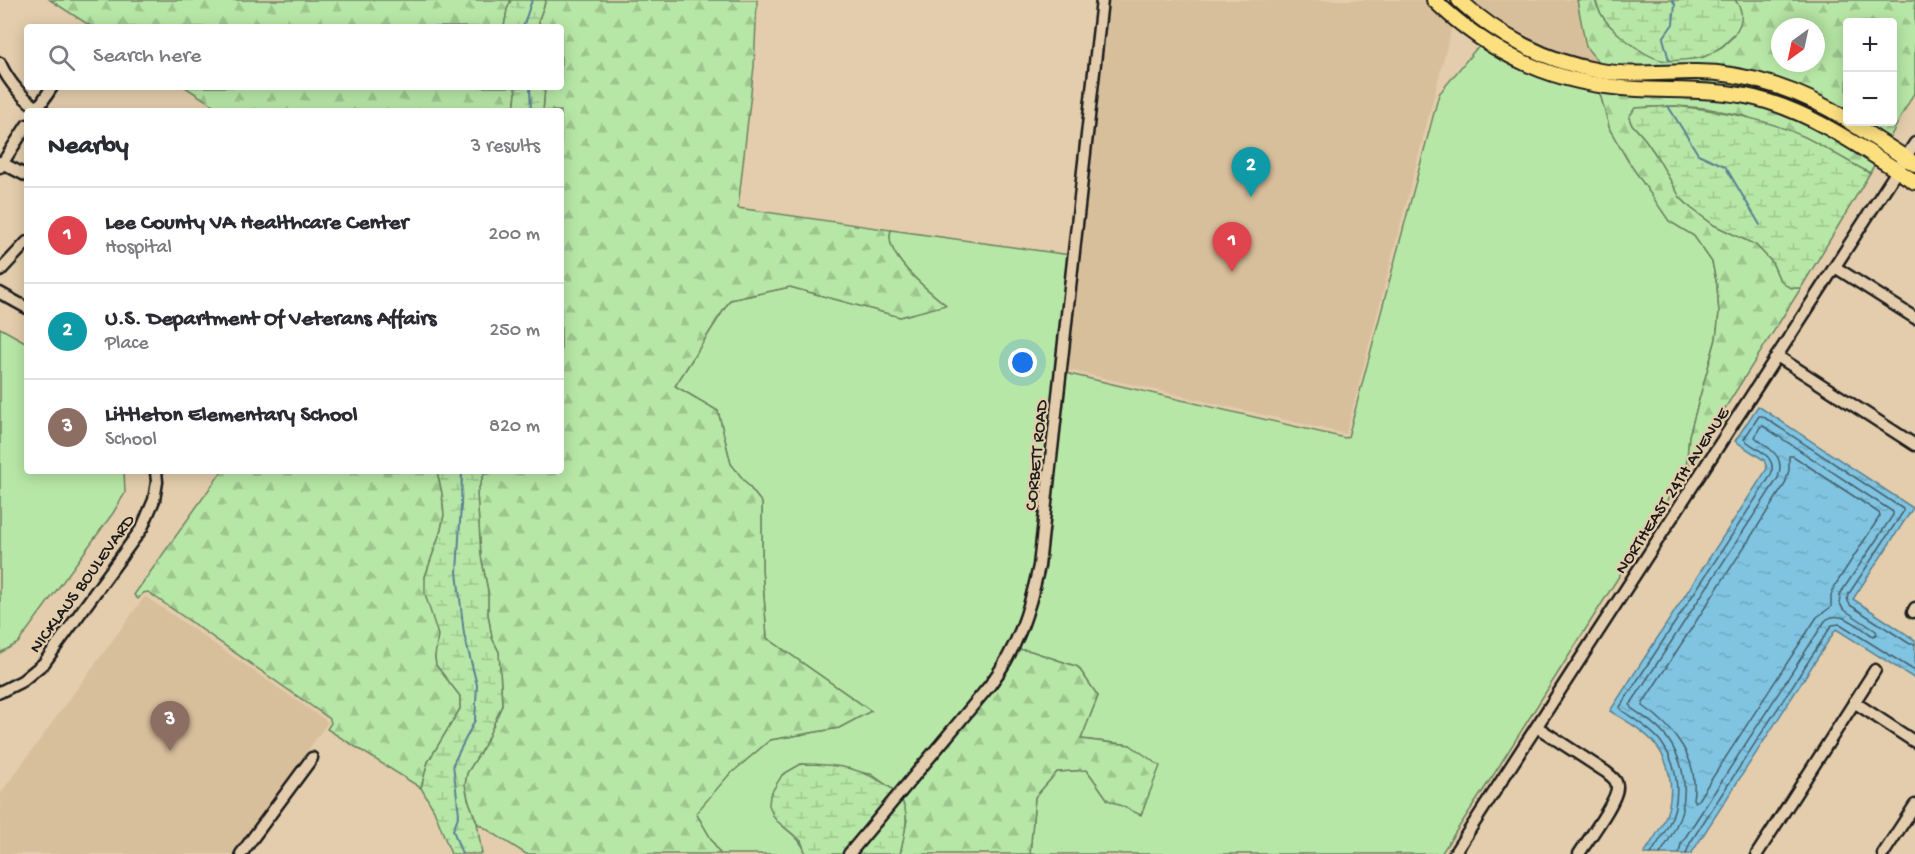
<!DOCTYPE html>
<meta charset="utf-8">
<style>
body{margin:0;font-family:"Gochi Hand",sans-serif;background:#f2f2f3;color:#2b2b33}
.controls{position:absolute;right:18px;top:18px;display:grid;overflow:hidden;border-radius:6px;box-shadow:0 3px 15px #0003}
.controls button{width:54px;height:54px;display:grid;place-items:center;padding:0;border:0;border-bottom:2px solid #e1e1e2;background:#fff;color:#2b2b33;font:30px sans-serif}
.compass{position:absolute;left:1771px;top:18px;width:54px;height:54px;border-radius:50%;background:#fff;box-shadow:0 3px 15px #0003;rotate:213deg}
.you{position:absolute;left:1023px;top:363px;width:21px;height:21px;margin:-15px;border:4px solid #fff;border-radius:50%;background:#1a73e8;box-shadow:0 0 0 9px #1a73e833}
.badge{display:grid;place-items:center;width:39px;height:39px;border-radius:50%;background:#d93025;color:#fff;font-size:20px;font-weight:700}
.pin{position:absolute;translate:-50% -50px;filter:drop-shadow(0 2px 3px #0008)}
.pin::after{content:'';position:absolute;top:32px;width:21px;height:18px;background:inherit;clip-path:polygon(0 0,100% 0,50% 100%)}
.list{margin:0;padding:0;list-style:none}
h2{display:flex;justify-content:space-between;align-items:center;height:78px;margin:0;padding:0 24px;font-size:26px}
h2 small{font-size:20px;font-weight:400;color:#7c7c81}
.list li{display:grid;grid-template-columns:39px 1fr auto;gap:18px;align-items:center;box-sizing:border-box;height:96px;padding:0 24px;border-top:2px solid #e1e1e2}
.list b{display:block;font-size:22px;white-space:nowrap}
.list p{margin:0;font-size:20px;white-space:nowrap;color:#7c7c81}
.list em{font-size:20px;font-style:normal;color:#7c7c81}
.icon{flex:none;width:33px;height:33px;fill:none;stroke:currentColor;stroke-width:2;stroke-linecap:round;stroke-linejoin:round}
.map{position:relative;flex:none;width:1915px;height:854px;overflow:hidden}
.search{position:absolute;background:#fff;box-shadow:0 3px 15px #0003;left:24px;top:24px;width:540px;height:66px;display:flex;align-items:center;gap:15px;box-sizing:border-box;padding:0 21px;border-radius:6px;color:#7c7c81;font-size:22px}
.panel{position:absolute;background:#fff;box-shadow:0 3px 15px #0003;left:24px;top:108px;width:540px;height:366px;border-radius:6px}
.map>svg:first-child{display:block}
</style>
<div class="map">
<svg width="1915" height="854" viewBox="0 0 1915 854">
<defs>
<pattern id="forest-firs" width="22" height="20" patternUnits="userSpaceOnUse" patternTransform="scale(1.5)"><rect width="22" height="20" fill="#b7e7a6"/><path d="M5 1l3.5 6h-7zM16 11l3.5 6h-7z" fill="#9dc68e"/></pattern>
<pattern id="wetland-marsh" width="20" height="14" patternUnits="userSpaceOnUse" patternTransform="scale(1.5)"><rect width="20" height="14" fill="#b7e7a6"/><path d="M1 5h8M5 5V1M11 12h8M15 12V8" fill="none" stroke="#9dc68e"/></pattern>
<pattern id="water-ripples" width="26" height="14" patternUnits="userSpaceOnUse" patternTransform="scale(1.5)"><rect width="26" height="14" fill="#80c4e1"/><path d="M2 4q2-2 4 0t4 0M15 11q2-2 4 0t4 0" fill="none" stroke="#6ea8c0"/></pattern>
</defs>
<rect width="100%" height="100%" fill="#e3cdac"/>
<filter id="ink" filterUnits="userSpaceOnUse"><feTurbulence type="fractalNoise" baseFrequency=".0167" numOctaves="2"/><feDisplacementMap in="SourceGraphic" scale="12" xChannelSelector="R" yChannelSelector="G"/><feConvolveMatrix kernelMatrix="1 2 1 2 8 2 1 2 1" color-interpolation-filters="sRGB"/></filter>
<g filter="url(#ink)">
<g fill="#d8bf9c">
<polygon points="1108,0 1425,0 1452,27 1346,434 1065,369"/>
<polygon points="1443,0 1452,0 1471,17 1582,71 1581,77 1559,72 1491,39"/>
<polygon points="1466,0 1577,0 1586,47 1600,66 1552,52 1514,35"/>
<polygon points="145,596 328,722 234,854 0,854 0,794"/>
</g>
<g fill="#b7e7a6" stroke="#6a8261" stroke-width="1.5">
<polygon points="1482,45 1599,90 1610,130 1669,221 1694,236 1712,262 1717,285 1719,313 1716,339 1689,436 1686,470 1496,771 1441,854 1030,854 1035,797 1057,772 1087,770 1108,800 1130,745 1081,739 1098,696 1078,667 1031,651 1017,649 1030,620 1037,596 1065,373 1345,438 1348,437 1439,94 1475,50"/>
<path d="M891,230L1070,255L1035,566L1022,619L1004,655L987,679L895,791L871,774L801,764L782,775L773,816C785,831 800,835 806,854H720L695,813L727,776L770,740L839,728L871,711L767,638L762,569V503L731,464L718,411L675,386L730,300L790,287L900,317L945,304C928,291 882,254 891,230Z"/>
<polygon points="0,328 27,343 27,471 124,471 125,493 113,513 18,643 0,653"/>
</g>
<g fill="url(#forest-firs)" stroke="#6a8261" stroke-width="1.5" fill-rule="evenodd">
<polygon points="50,0 511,0 507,10 504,27 92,27"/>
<path d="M546,0H757L754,66L738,208L891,230C882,255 929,291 946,305L900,317L790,287L730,300L675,386L718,411L731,464L762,503V569L767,638L871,711L839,728L770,740L728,776L696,813L720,854H526L477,823L468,799L465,785L467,773L484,746L502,705L499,652L492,638L488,614V591L481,556L477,493L485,471H561V111H543L545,87H561V27H539V19Z"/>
<path d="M1577,0H1595C1603,27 1637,49 1662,60L1714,51L1722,47L1734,36L1737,3L1735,0H1915V91L1888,141L1858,122H1892V22H1848L1847,115L1784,84L1624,69L1600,64L1586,47ZM1780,27H1816V63H1780Z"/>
<polygon points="1599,75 1726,79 1780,93 1819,109 1883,149 1880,155 1797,107 1598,81"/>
<polygon points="185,87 515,87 516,93 514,111 222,111"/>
<polygon points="1599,90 1737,99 1793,115 1876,162 1870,173 1745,116 1705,108 1675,106 1636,108 1629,117 1631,123 1645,139 1656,155 1680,197 1691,208 1714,225 1756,245 1772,262 1779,278 1792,288 1801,288 1686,470 1689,436 1716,339 1719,313 1717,285 1712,262 1694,236 1669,221 1628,161 1610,130"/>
<polygon points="222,471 437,471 442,493 444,515 441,530 425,577 439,635 435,657 436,665 460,696 460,709 428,762 421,788 327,729 331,723 330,719 148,592 143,593 138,599 134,595"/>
<polygon points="1017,649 1031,651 1078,667 1098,696 1081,739 1130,745 1160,766 1141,815 1108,800 1087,770 1057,772 1035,797 1030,854 900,854 907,820 901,799"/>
</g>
<g fill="url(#wetland-marsh)" stroke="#6a8261" stroke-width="1.5">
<polygon points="511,0 546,0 539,19 539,27 504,27 507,10"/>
<path d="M1595,0H1735C1754,23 1726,46 1706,56C1700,59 1668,62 1661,60C1648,57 1632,45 1621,36C1609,26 1600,16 1595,0Z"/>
<polygon points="515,87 545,87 543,111 514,111 516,93"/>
<path d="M1675,106C1719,110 1764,118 1805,137C1827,148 1848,162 1870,173L1801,288H1792L1785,285L1779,278L1772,262L1756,245L1714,225L1691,208L1680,197L1656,155L1645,139L1631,123L1629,117L1635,108Z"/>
<polygon points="437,471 485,471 477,493 481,556 488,591 488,614 492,638 499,652 502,705 484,746 467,773 465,785 468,799 477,823 482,854 451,854 434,810 421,788 428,762 460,709 460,696 436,665 435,657 438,635 425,594 425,577 441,530 444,515 442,493"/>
<path d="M801,764C839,764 866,768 896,792L844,854H806L801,841L777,821L773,816L769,805L770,795L782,775Z"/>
<path d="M901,799C911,816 904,835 900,854H855Z"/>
</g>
<path fill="url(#water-ripples)" stroke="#588192" stroke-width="1.5" d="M1758,406L1913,508L1853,599L1915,640V679L1836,629L1691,854H1644C1650,844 1658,833 1663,823C1675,798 1673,766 1655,744C1643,730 1626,721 1610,711L1765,472L1767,468L1764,460L1735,441Z"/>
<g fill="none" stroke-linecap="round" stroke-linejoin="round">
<g stroke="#445f6b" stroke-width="1.5">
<path d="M1789,456H1793L1879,513L1880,516L1834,587L1831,596V607L1817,617L1698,800L1695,802L1693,799C1700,760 1674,727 1643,706V703L1785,484L1789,470Z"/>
<path d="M1651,854C1656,845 1663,836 1668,826C1682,799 1679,767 1661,742C1651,729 1635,720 1621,710L1620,707L1771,475C1778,455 1755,450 1744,439L1759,416H1762L1903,509V512L1848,595L1847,599L1850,605L1910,644H1915"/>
<path d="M1660,854C1665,846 1670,839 1674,830C1690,801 1687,765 1667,738C1658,726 1644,717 1631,708L1630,705L1778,478C1786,454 1769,450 1755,437L1760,427L1763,426L1893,512V515L1842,591C1838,597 1839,603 1843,609L1876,631L1877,634L1873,636C1859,627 1840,608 1825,621L1681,844L1679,854"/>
<polyline points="1686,854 1690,843 1832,625 1840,624 1915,671"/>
</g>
<g stroke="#588192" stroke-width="2">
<polyline points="523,27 532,0"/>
<polyline points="1669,60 1663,38 1673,24 1675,4 1672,0"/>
<polyline points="530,87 531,111"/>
<polyline points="1668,106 1698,154 1725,166 1760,225"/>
<polyline points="462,471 461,505 457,572 464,634 477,685 475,720 453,764 459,814 453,830 462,854"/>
</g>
<defs>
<g id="minor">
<path d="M0,63C8,81 25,102 43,111"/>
<polyline points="36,111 52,87"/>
<polyline points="0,162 27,176"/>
<polyline points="0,167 27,125"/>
<polyline points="1835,267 1915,318"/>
<polyline points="0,271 27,242"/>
<polyline points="0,293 27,308"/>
<polyline points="1777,356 1915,445"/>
<polyline points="1913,612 1915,608"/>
<polyline points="0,692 22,681 44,663 142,528 154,500 157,482 156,471"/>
<polyline points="1854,702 1915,742"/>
<path d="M1537,727L1606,772C1612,777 1617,780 1617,787C1618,800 1587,841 1579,854"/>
<polyline points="241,854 312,758"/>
<path d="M849,854L990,685C1018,647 1029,612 1039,566L1102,0"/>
<polyline points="1454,854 1915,143"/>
<polyline points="1757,854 1875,670"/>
<polyline points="1883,854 1915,805"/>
</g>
<g id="major">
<path d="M1434,0C1492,56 1557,85 1637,89C1677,91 1716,89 1755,98C1813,112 1865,150 1915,182"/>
<path d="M1459,0C1498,36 1547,62 1600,71C1632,76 1664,72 1696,72C1749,72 1804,92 1848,120"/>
<polyline points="1850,122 1915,164"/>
</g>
</defs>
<use href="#minor" stroke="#1c1c1c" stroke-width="15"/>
<use href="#major" stroke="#1c1c1c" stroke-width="18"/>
<use href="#minor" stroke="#e3cdac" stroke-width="10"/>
<use href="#major" stroke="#fce080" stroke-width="14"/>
</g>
</g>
<g text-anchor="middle" stroke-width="4.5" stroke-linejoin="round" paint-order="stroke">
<g font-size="18" fill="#1c1c1c" stroke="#e3cdac">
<text transform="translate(1035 455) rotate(-84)" y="6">CORBETT ROAD</text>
<text transform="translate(1671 490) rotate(-57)" y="6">NORTHEAST 24TH AVENUE</text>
<text transform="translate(81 583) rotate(-54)" y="6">NICKLAUS BOULEVARD</text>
</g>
</g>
</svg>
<div class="controls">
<button>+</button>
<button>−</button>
</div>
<svg class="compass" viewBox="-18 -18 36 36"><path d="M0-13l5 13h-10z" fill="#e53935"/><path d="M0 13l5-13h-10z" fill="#7c7c81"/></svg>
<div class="you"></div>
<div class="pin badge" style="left:1232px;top:272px;background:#e0444e">1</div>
<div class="pin badge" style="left:1251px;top:197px;background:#0f9aa8">2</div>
<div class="pin badge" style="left:170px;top:751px;background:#8d6e63">3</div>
<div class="search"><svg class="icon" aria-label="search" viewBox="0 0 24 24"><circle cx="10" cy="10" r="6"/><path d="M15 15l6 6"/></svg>Search here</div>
<section class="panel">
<h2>Nearby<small>3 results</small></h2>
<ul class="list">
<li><span class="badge" style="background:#e0444e">1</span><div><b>Lee County VA Healthcare Center</b><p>Hospital</p></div><em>200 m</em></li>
<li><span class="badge" style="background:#0f9aa8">2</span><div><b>U.S. Department Of Veterans Affairs</b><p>Place</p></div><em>250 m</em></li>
<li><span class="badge" style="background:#8d6e63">3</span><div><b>Littleton Elementary School</b><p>School</p></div><em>820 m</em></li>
</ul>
</section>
</div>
